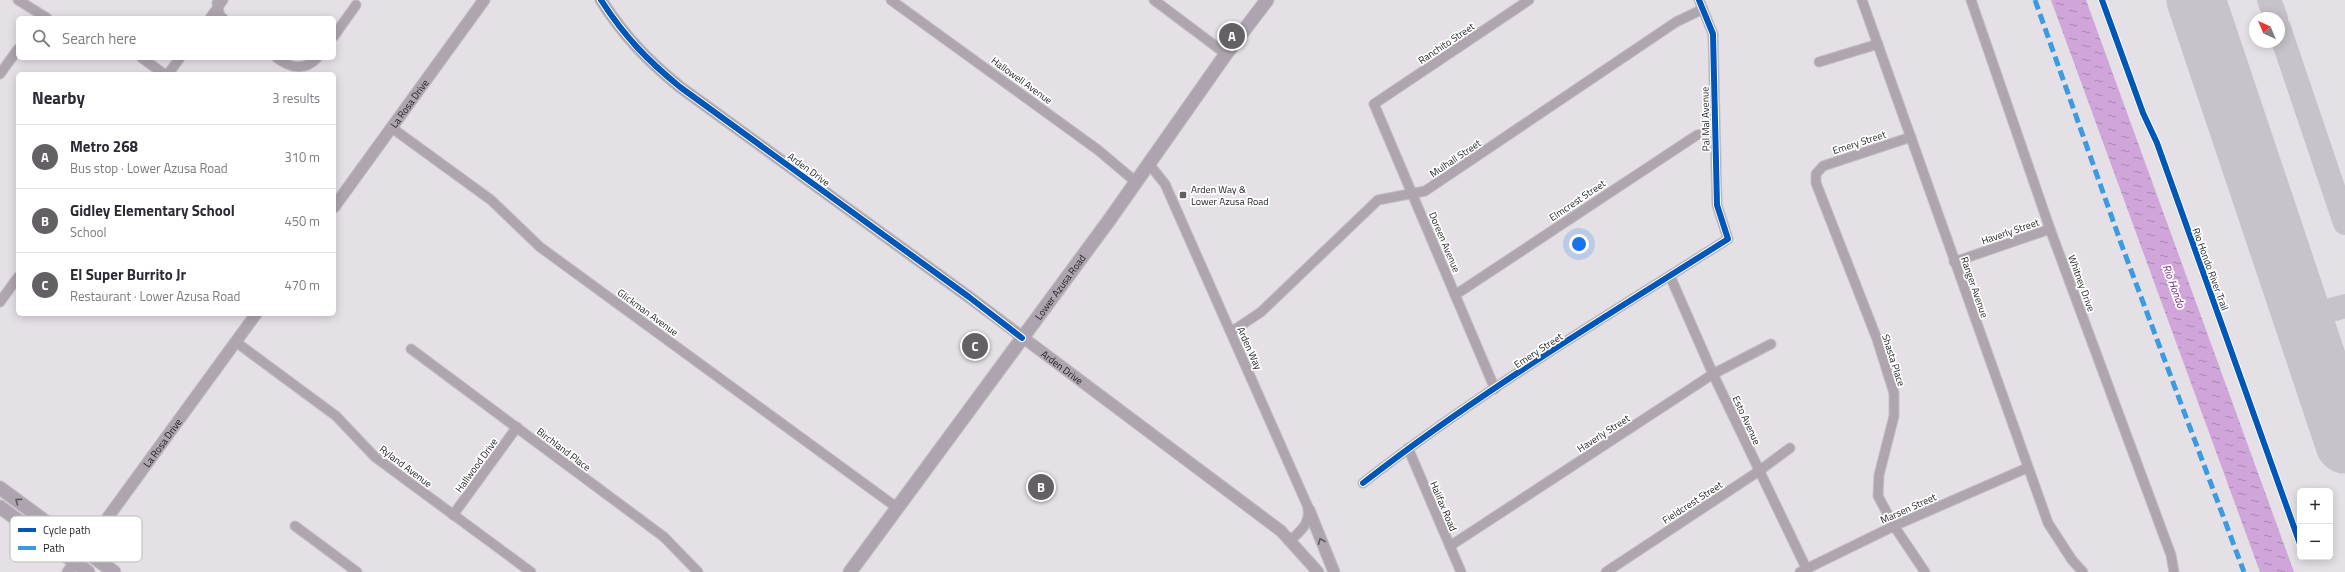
<!DOCTYPE html>
<meta charset="utf-8">
<style>
body{margin:0;font-family:"Titillium Web",sans-serif;background:#f2f2f3;color:#2b2b33}
.controls{position:absolute;right:12px;bottom:12px;display:grid;overflow:hidden;border-radius:6px;box-shadow:0 2px 10px #0003}
.controls button{width:36px;height:36px;display:grid;place-items:center;padding:0;border:0;border-bottom:1px solid #e1e1e2;background:#fff;color:#2b2b33;font:20px sans-serif}
.compass{position:absolute;left:2249px;top:12px;width:36px;height:36px;border-radius:50%;background:#fff;box-shadow:0 2px 10px #0003;rotate:316deg}
.you{position:absolute;left:1579px;top:244px;width:14px;height:14px;margin:-10px;border:3px solid #fff;border-radius:50%;background:#1a73e8;box-shadow:0 0 0 6px #1a73e833}
.badge{display:grid;place-items:center;width:26px;height:26px;border-radius:50%;background:#646165;color:#fff;font-size:13px;font-weight:700}
.pin{position:absolute;translate:-50% -50%;border:2px solid #fff;box-shadow:0 1px 4px #0006}
.list{margin:0;padding:0;list-style:none}
h2{display:flex;justify-content:space-between;align-items:center;height:52px;margin:0;padding:0 16px;font-size:17px}
h2 small{font-size:13px;font-weight:400;color:#7c7c81}
.list li{display:grid;grid-template-columns:26px 1fr auto;gap:12px;align-items:center;box-sizing:border-box;height:64px;padding:0 16px;border-top:1px solid #e1e1e2}
.list b{display:block;font-size:15px;white-space:nowrap}
.list p{margin:0;font-size:13px;white-space:nowrap;color:#7c7c81}
.list em{font-size:13px;font-style:normal;color:#7c7c81}
.icon{flex:none;width:22px;height:22px;fill:none;stroke:currentColor;stroke-width:2;stroke-linecap:round;stroke-linejoin:round}
.map{position:relative;flex:none;width:2345px;height:572px;overflow:hidden}
.search{position:absolute;background:#fff;box-shadow:0 2px 10px #0003;left:16px;top:16px;width:320px;height:44px;display:flex;align-items:center;gap:10px;box-sizing:border-box;padding:0 14px;border-radius:6px;color:#7c7c81;font-size:15px}
.panel{position:absolute;background:#fff;box-shadow:0 2px 10px #0003;left:16px;top:72px;width:320px;height:244px;border-radius:6px}
.map>svg:first-child{display:block}
</style>
<div class="map">
<svg width="2345" height="572" viewBox="0 0 2345 572">
<defs>
<pattern id="water-ripples" width="26" height="14" patternUnits="userSpaceOnUse"><rect width="26" height="14" fill="#d0a5da"/><path d="M2 4q2-2 4 0t4 0M15 11q2-2 4 0t4 0" fill="none" stroke="#a886b0"/></pattern>
</defs>
<rect width="100%" height="100%" fill="#e4e0e5"/>
<polygon fill="url(#water-ripples)" points="2051,0 2086,0 2294,572 2260,572"/>
<g fill="none" stroke-linecap="round" stroke-linejoin="round">
<g stroke="#c8c3ca" stroke-width="24">
<polyline points="2269,0 2276,18"/>
<polyline points="2279,28 2345,223"/>
<polyline points="2303,318 2345,306"/>
</g>
<polyline stroke="#c8c3ca" stroke-width="59" points="2196,0 2345,444"/>
<defs>
<g id="minor">
<polyline points="18,0 47,18"/>
<polyline points="891,0 1098,150 1136,182"/>
<polyline points="1154,0 1226,54"/>
<polyline points="1862,0 2048,523 2072,560 2083,572"/>
<polyline points="1971,0 2050,229 2171,555 2174,572"/>
<polyline points="217,3 220,16 223,18"/>
<polyline points="210,18 223,0"/>
<polyline points="334,36 356,5"/>
<polyline points="142,58 164,74"/>
<path d="M277,58C290,68 305,71 317,58"/>
<polyline points="1819,62 1878,44"/>
<polyline points="0,74 18,49"/>
<polyline points="168,74 180,58"/>
<polyline points="392,128 491,200 540,247 896,507"/>
<polyline points="1911,137 1823,166 1816,174 1816,183 1877,339 1894,393 1894,416 1879,475 1878,496 1894,526 1925,572"/>
<path d="M1149,164L1165,184L1308,507C1311,524 1300,531 1290,541"/>
<polyline points="1954,262 2050,229"/>
<polyline points="1670,276 1713,374 1808,572"/>
<polyline points="1455,295 1697,135 1715,131"/>
<polyline points="0,302 18,277"/>
<polyline points="1231,332 1261,312 1378,200 1425,191 1676,22 1703,9"/>
<polyline points="236,342 336,416 375,457 531,572"/>
<polyline points="411,349 664,537 698,572"/>
<polyline points="1495,389 1374,104 1529,0"/>
<polyline points="1408,448 1461,572"/>
<path d="M1363,483C1478,393 1605,317 1728,239L1717,205L1713,34L1699,0"/>
<polyline points="453,515 517,427"/>
<polyline points="295,526 357,572"/>
<polyline points="1450,546 1713,374 1771,344"/>
<polyline points="1606,572 1759,471 1790,448"/>
<polyline points="1800,572 1894,526 2027,468"/>
</g>
<g id="tertiary">
<path id="s1" d="M601,0C624,36 647,60 680,87L969,297L1281,531L1318,572"/>
<path id="s2" d="M334,207L484,0"/>
<polyline points="1309,510 1334,572"/>
<path id="s3" d="M68,572L256,314"/>
</g>
<g id="secondary">
<polyline points="0,488 114,572"/>
<polyline points="0,507 88,572"/>
<path id="s4" d="M850,572L1110,219L1226,54L1267,0"/>
</g>
</defs>
<use href="#minor" stroke="#c0bec1" stroke-width="11"/>
<use href="#tertiary" stroke="#c0bec1" stroke-width="13"/>
<use href="#secondary" stroke="#c0bec1" stroke-width="15"/>
<use href="#minor" stroke="#aea5af" stroke-width="9"/>
<use href="#tertiary" stroke="#aea5af" stroke-width="11"/>
<use href="#secondary" stroke="#ada4af" stroke-width="13"/>
<polyline stroke="#3c9be0" stroke-width="5" stroke-dasharray="10 5" stroke-linecap="butt" points="2035,0 2122,246 2244,572"/>
<defs>
<g id="cycleway">
<path d="M601,0C624,36 647,60 680,87L969,297L1022,338"/>
<polyline points="2102,0 2143,113 2157,143 2300,544"/>
<path d="M1363,483C1478,393 1605,317 1728,239L1717,205L1713,34L1699,0"/>
</g>
</defs>
<use href="#cycleway" stroke="#fff" stroke-width="8"/>
<use href="#cycleway" stroke="#0057b8" stroke-width="6"/>
</g>
<defs><path id="oneway-chevron" d="M-2-3.5L2.5 0L-2 3.5" fill="none" stroke-width="1.6" stroke-linecap="round" stroke-linejoin="round"/></defs>
<g stroke="#5f5a60">
<use href="#oneway-chevron" transform="translate(18 501) rotate(-144)"/>
<use href="#oneway-chevron" transform="translate(1321 541) rotate(-112)"/>
</g>
<rect fill="#646165" stroke="#fff" stroke-width="1.5" x="1179" y="191" width="8" height="8" rx="2"/>
<g text-anchor="middle" stroke-width="3.5" stroke-linejoin="round" paint-order="stroke">
<g font-size="10" fill="#1f1d20" stroke="#fff">
<text transform="translate(1446 43) rotate(-34)" y="4">Ranchito Street</text>
<text transform="translate(1022 80) rotate(36)" y="4">Hallowell Avenue</text>
<text dy="4" stroke="none"><textPath href="#s2" startOffset="128">La Rosa Drive</textPath></text>
<text transform="translate(1705 119) rotate(-91)" y="4">Pal Mal Avenue</text>
<text transform="translate(1859 142) rotate(-18)" y="4">Emery Street</text>
<text transform="translate(1455 158) rotate(-34)" y="4">Mulhall Street</text>
<text transform="translate(809 169) rotate(36)" y="4">Arden Drive</text>
<text transform="translate(1577 200) rotate(-34)" y="4">Elmcrest Street</text>
<text transform="translate(2010 231) rotate(-19)" y="4">Haverly Street</text>
<text transform="translate(1445 242) rotate(67)" y="4">Doreen Avenue</text>
<text transform="translate(2211 269) rotate(70)" y="4">Rio Hondo River Trail</text>
<text transform="translate(2082 283) rotate(70)" y="4">Whitney Drive</text>
<text dy="4" stroke="none"><textPath href="#s4" startOffset="354">Lower Azusa Road</textPath></text>
<text transform="translate(1975 287) rotate(71)" y="4">Ranger Avenue</text>
<text transform="translate(648 312) rotate(36)" y="4">Glickman Avenue</text>
<text transform="translate(1250 348) rotate(66)" y="4">Arden Way</text>
<text transform="translate(1538 350) rotate(-33)" y="4">Emery Street</text>
<text transform="translate(1894 360) rotate(72)" y="4">Shasta Place</text>
<text dy="4" stroke="none"><textPath href="#s1" startOffset="592">Arden Drive</textPath></text>
<text transform="translate(1747 420) rotate(65)" y="4">Esto Avenue</text>
<text transform="translate(1603 433) rotate(-33)" y="4">Haverly Street</text>
<text dy="4" stroke="none"><textPath href="#s3" startOffset="160">La Rosa Drive</textPath></text>
<text transform="translate(564 449) rotate(37)" y="4">Birchland Place</text>
<text transform="translate(476 465) rotate(-54)" y="4">Hallwood Drive</text>
<text transform="translate(406 466) rotate(37)" y="4">Ryland Avenue</text>
<text transform="translate(1692 502) rotate(-33)" y="4">Fieldcrest Street</text>
<text transform="translate(1444 506) rotate(67)" y="4">Halifax Road</text>
<text transform="translate(1908 508) rotate(-24)" y="4">Marsen Street</text>
</g>
<g font-size="10" fill="#1f1d20" stroke="#fff" text-anchor="start">
<text x="1191" y="193">Arden Way &amp;<tspan x="1191" dy="12">Lower Azusa Road</tspan></text>
</g>
<g font-size="11" font-style="italic" fill="#712a82" stroke="#fff">
<text transform="translate(2174 286) rotate(70)" y="4">Rio Hondo</text>
</g>
</g>
<rect x="10" y="516" width="132" height="46" rx="6" fill="#fff" stroke="#bcbbbc" stroke-width="1"/>
<rect x="18" y="528" width="18" height="4" fill="#0057b8"/>
<rect x="18" y="546" width="18" height="4" fill="#3c9be0"/>
<g font-size="11" fill="#1f1d20">
<text x="43" y="534">Cycle path</text>
<text x="43" y="552">Path</text>
</g>
</svg>
<div class="controls">
<button>+</button>
<button>−</button>
</div>
<svg class="compass" viewBox="-18 -18 36 36"><path d="M0-13l5 13h-10z" fill="#e53935"/><path d="M0 13l5-13h-10z" fill="#7c7c81"/></svg>
<div class="you"></div>
<div class="pin badge" style="left:1232px;top:36px">A</div>
<div class="pin badge" style="left:1041px;top:487px">B</div>
<div class="pin badge" style="left:975px;top:346px">C</div>
<div class="search"><svg class="icon" aria-label="search" viewBox="0 0 24 24"><circle cx="10" cy="10" r="6"/><path d="M15 15l6 6"/></svg>Search here</div>
<section class="panel">
<h2>Nearby<small>3 results</small></h2>
<ul class="list">
<li><span class="badge">A</span><div><b>Metro 268</b><p>Bus stop · Lower Azusa Road</p></div><em>310 m</em></li>
<li><span class="badge">B</span><div><b>Gidley Elementary School</b><p>School</p></div><em>450 m</em></li>
<li><span class="badge">C</span><div><b>El Super Burrito Jr</b><p>Restaurant · Lower Azusa Road</p></div><em>470 m</em></li>
</ul>
</section>
</div>
